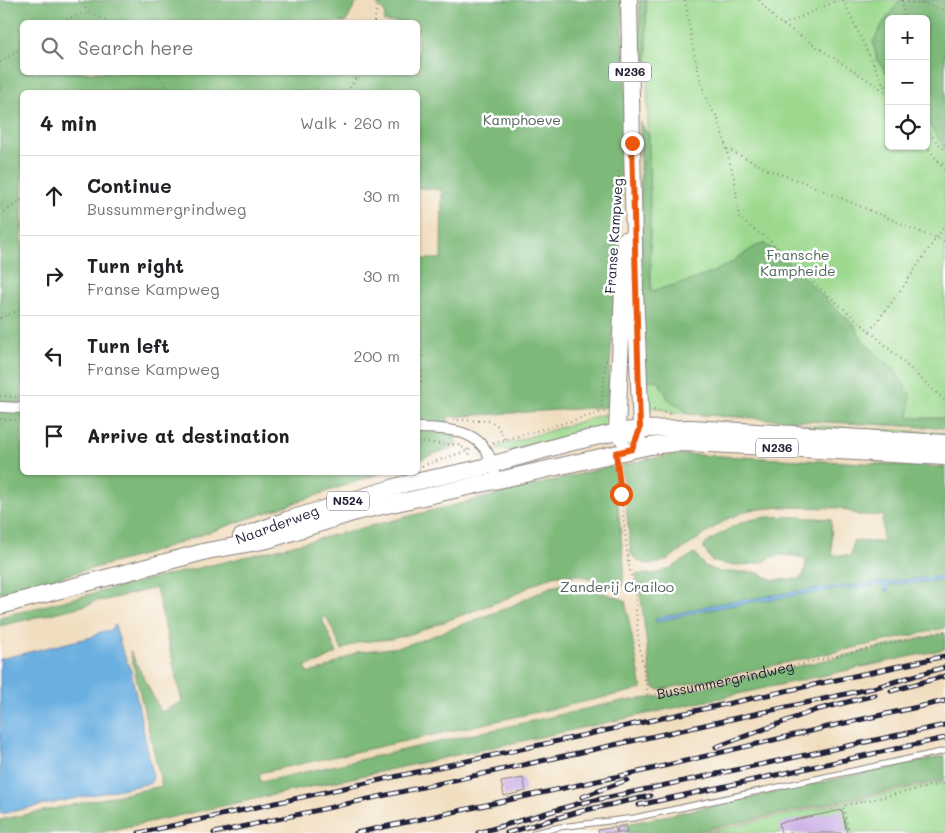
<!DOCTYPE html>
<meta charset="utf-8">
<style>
body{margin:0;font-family:Mali,sans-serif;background:#f6f6f6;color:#202124}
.controls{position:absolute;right:15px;top:15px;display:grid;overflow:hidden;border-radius:8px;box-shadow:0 1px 4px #0004}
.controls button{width:45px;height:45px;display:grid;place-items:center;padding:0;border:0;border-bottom:1px solid #e0e0e0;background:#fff;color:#202124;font:25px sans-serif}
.stop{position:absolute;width:15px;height:15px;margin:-11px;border:4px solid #ea580c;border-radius:50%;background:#fff}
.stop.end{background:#ea580c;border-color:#fff;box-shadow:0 1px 5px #0008}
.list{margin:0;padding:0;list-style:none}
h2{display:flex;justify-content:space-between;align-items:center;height:65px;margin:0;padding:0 20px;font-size:21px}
h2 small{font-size:16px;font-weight:400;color:#757577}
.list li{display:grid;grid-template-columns:32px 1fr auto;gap:15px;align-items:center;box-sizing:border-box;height:80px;padding:0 20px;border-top:1px solid #e0e0e0}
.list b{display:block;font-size:19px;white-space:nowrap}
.list p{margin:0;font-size:16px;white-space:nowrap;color:#757577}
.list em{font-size:16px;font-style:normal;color:#757577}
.icon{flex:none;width:28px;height:28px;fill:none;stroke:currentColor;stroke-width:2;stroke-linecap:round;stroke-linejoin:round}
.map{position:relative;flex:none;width:945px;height:833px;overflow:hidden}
.search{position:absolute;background:#fff;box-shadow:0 1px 4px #0004;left:20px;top:20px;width:400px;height:55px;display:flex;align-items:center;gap:12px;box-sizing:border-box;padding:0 18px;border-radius:8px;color:#757577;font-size:19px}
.panel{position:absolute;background:#fff;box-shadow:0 1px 4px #0004;left:20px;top:90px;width:400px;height:385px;border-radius:8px}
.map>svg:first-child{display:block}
</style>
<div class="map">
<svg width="945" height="833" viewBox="0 0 945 833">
<rect width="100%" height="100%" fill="#fff"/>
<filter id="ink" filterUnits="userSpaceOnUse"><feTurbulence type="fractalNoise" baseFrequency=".02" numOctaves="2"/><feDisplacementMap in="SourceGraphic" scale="10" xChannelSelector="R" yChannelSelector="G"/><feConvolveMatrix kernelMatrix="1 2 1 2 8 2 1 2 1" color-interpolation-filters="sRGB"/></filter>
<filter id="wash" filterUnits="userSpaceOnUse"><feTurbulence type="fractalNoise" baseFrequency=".0096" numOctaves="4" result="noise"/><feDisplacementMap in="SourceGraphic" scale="20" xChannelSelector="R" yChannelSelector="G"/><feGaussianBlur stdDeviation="1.12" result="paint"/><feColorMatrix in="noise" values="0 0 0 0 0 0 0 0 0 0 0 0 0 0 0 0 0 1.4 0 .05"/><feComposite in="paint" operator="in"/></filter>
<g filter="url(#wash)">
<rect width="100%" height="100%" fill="#f0ddbd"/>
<g fill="#9cd98e" stroke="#5f7e64" fill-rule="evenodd">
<path d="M646,0H945V428L673,413L661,409L648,407L645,381L657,380L651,291ZM889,19H926V146H889Z"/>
<polygon points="605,414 613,414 612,420 606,428 516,450 501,450 496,447"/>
<polygon points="766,423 945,433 945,438 825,432"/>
<polygon points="945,781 945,833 701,833"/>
</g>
<g fill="#7db979" stroke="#506e5a">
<polygon points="0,0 358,0 346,22 22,22 22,72 366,72 371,74 372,72 418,72 418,22 384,22 385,13 375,2 362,0 622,0 627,123 607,407 447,417 457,446 418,460 418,259 441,259 442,190 418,188 418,92 22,92 22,472 381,473 143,555 0,593"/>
<polygon points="639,0 646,0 647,65 640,65"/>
<polygon points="900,0 945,0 945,149 926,119 926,19 889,19 889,76 877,60 873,42 883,23"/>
<path d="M640,121L649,136L651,291C675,285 701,279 723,267C737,260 748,249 763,243L777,252L830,303L855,326L863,341L893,368L910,395L909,418H945V428L766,419L690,414L668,399L658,380L645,381L641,289Z"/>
<path d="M680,454L945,467V628L660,690L654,688L651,679L642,605L636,574C664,576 672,567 695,553L704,566L720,572H756L773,580L799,579L803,576L806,565L805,559C794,555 781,553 770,558C768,559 766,561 763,562C748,566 726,566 712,561L704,549V545C716,537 728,528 741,523C770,512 802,518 831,519L832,555L851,556L853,541L882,542L883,515H859L840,508L782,507L749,510L727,519L667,560C654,566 641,566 631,554L622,466L647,459Z"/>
<polygon points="612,466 615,476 624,567 622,588 578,575 556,575 538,582 508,598 414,633 392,639 359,642 342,650 326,616 322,619 337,653 320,662 305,666 308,673 324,669 357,652 399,647 422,640 509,607 548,588 558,585 571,585 591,589 625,600 642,689 259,773 261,782 617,702 666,696 945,633 945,649 98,833 0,833 0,820 162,786 130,651 161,712 182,702 156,588 106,600 94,601 91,604 0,626 0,617 138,582 237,559"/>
<polygon points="945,756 945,779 690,833 624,833 622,825"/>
</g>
<g fill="#69afe0" stroke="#46688e">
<polygon points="945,576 945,580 889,585 887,591 884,590 883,585 833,590 741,604 700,611 656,622 655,619 711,605 806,590"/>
<polygon points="115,625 122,650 131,671 153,776 152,780 150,783 0,814 0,659 92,637 100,632 111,630"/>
</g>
<g id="blocks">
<g fill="#cbb0e5">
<polygon points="523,778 526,791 504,796 501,782"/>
<polygon points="842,810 847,833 781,833 779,823"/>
<polygon points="626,825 627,833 618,833 617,827"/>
<polygon points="615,827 617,833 599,833 598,830"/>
</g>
</g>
</g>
<g filter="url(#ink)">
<use href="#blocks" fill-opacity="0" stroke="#89807c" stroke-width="1"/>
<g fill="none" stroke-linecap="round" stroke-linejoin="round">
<defs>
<polyline id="service" points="534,833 560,827 634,818 945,751"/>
<g id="minor">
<polyline points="0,407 22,408"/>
<path d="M418,428C452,429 485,429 494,470"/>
</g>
<g id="primary">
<polyline points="629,0 635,290 641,429 637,438"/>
<polyline points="622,438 617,432 625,240"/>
<polyline points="241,537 287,520 405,484 476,469 565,444 617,432 641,429 691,428 945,443"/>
<polyline points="0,606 207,551 268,540 356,512 650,446 677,443 711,444 945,457"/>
</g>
</defs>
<use href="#service" stroke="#89807c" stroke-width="7"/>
<use href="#minor" stroke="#89807c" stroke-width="12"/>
<use href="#primary" stroke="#89807c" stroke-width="18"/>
<g stroke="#89807c" stroke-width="2" stroke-dasharray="1 4" stroke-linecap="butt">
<polyline points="79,0 90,14"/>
<polyline points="685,0 693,49 701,82 707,102 717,117 723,136 730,163 735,182 739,218 757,232 768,238 797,268 883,343 945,401"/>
<polyline points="759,0 776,20 889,94"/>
<polyline points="843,0 886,90"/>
<polyline points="902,0 904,19"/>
<polyline points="902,1 928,5 945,10"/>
<path d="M62,22C80,11 92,12 110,22"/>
<polyline points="374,22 379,0"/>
<polyline points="783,25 838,0"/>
<polyline points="0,62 22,48"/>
<polyline points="157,72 170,92"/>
<polyline points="883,83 889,87"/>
<polyline points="347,92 360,72"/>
<polyline points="926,129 945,151"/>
<polyline points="926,145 945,171"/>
<polyline points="727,149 771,171 806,183 925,234 945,241"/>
<polyline points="938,160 945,164"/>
<polyline points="0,215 22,200"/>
<polyline points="615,232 619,169"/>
<polyline points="418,306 422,355 421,382 418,382"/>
<polyline points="0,318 22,309"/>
<polyline points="870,331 903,287 945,225"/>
<polyline points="0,396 22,397"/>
<polyline points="654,410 673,415"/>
<polyline points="601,411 606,359"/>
<polyline points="0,419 22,421"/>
<polyline points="453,420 490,421 496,424 506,440"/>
<polyline points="418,442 458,445 468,450 471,458"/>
<polyline points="493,443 606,411"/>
<polyline points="422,466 472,449"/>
<path id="s1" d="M618,466L628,561L635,592L638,637L648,696L745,677L945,631"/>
<polyline points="849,833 843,806 945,783"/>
</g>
<use href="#service" stroke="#fff" stroke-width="5"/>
<use href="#minor" stroke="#fff" stroke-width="10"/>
<use href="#primary" stroke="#fff" stroke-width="16"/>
<defs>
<g id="rail">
<polyline points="891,691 945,676"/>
<polyline points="716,747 816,710 875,695"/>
<polyline points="582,797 627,780"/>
<polyline points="639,805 945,738"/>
<polyline points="139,833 945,656"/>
<polyline points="214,833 873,688 945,667"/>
<polyline points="356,833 643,771 836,725 945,701"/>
<polyline points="478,833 577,804 945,725"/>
<polyline points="507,833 581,811 650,796"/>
</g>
</defs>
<use href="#rail" stroke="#22223b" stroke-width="5"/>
<use href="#rail" stroke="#fff" stroke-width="3" stroke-dasharray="9" stroke-linecap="butt"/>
</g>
</g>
<g fill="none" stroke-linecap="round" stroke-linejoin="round" filter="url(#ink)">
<polyline stroke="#ea580c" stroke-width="6" points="621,494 616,453 632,449 640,429 632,143"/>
</g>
<g text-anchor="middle" stroke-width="5" stroke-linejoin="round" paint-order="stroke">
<g fill="#fff" stroke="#646476" stroke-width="1">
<rect x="609" y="62.5" width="42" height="19" rx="4"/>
<rect x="756" y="438.5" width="42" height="19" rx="4"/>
<rect x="327" y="491.5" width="42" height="19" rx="4"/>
</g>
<g font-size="12" font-weight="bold" fill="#22223b">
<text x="630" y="76">N236</text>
<text x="777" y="452">N236</text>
<text x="348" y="505">N524</text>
</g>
<g font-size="14" fill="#4d6258" stroke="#fff">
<text x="522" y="125">Kamphoeve</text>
<text x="798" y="260">Fransche<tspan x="798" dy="16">Kampheide</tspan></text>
<text x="617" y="592">Zanderij Crailoo</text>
</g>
<g font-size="14" fill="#22223b" stroke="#fff">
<text transform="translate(614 236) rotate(-86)" y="5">Franse Kampweg</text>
<text transform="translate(277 525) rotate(-20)" y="5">Naarderweg</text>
<text dy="5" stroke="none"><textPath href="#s1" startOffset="311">Bussummergrindweg</textPath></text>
</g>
</g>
</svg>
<div class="controls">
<button>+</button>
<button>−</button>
<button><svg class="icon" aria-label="locate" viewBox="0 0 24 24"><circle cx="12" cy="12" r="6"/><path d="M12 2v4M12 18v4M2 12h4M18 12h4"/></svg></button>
</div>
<div class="stop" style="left:621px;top:494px"></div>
<div class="stop end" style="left:632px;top:143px"></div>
<div class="search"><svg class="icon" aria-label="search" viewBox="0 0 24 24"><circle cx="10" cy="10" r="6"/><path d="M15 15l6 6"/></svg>Search here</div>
<section class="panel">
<h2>4 min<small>Walk · 260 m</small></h2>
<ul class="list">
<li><svg class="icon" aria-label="ahead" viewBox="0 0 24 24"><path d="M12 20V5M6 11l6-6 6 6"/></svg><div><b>Continue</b><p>Bussummergrindweg</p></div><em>30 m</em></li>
<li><svg class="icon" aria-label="right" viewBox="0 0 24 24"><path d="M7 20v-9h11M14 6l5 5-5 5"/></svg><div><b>Turn right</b><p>Franse Kampweg</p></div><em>30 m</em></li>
<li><svg class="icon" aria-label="left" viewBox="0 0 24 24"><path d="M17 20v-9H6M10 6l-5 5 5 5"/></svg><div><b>Turn left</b><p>Franse Kampweg</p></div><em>200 m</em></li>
<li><svg class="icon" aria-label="arrive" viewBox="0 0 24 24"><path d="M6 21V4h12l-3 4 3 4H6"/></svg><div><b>Arrive at destination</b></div></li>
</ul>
</section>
</div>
